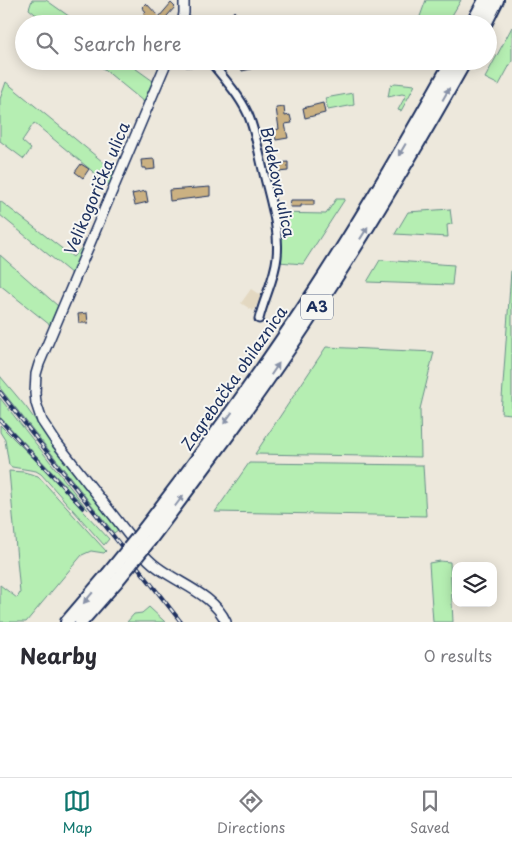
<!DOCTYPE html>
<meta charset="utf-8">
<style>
body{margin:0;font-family:"Playpen Sans",sans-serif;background:#f2f2f3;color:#2b2b33}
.controls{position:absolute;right:15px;bottom:15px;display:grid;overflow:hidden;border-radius:10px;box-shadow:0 2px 12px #0003}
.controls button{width:45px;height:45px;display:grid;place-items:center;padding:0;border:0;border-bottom:1px solid #e1e1e2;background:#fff;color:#2b2b33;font:25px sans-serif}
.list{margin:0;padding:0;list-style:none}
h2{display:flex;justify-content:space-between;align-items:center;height:65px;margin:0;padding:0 20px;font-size:21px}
h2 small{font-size:16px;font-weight:400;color:#7c7c81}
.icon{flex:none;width:28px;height:28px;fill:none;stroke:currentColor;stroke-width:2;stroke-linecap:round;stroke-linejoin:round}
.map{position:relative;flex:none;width:512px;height:622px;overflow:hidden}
.search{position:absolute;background:#fff;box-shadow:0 2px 12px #0003;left:15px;right:15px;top:15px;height:55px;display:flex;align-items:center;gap:12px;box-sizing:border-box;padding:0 18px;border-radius:28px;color:#7c7c81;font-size:19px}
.sheet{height:155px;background:#fff}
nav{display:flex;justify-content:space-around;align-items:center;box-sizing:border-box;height:70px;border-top:1px solid #e1e1e2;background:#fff;font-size:14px;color:#7c7c81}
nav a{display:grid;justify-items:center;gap:2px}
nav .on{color:#0f766e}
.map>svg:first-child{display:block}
</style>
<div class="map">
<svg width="512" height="622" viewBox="0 0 512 622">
<rect width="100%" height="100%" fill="#ede8dc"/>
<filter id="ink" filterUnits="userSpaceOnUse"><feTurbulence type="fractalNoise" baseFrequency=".02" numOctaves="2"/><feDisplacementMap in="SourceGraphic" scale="10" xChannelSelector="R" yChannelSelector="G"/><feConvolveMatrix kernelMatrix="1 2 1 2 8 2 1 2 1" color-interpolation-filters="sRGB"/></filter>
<g filter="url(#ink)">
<polygon fill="#e3d8c1" points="251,289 263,297 253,311 241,303"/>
<g fill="#b5eeb2" stroke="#688e88">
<polygon points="32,0 46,0 80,24 47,24 29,9"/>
<polygon points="426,0 461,0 447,24 421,24 418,22"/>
<polygon points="512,27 512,61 499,85 485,78"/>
<polygon points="94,61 125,61 153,81 144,102"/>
<polygon points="6,82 114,171 109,185 34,123 22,141 31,149 24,159 0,141 0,99"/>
<polygon points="395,83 415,85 401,111 398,110 406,95 402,94 388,97 390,86"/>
<polygon points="353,93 354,105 328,110 325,98"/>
<polygon points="336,199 345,199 303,264 279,262 275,213 326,214"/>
<polygon points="0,201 73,257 84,245 72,274 0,215"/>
<polygon points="450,209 452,224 447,225 448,237 395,234 408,212"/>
<polygon points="0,255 58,306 50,325 0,285"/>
<polygon points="380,260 454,265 452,285 367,282"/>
<polygon points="511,271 512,271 512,414 501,413"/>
<polygon points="326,347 434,352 420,409 421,457 255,454"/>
<polygon points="0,376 26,407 61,456 119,529 114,533 0,388"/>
<polygon points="0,398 88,510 0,417"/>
<polygon points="0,425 53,478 109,539 104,545 41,474 36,471 12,467 9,465 5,440 0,432"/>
<polygon points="249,463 423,465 426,516 215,512"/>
<polygon points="9,471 24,472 38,476 106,551 104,553 91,551 82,555 26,622 0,622 0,585 17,598 20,593"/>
<polygon points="440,561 450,562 453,622 433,622 429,563"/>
<polygon points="149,607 165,622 127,622 134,614 142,613"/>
</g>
<g fill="#cbb182" stroke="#1b2f5e">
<polygon points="146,3 159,17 171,3 175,7 160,24 152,24 143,14 146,12 142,7"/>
<polygon points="234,11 246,24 237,24 230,16"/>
<polygon points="186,61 203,61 204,66 186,67"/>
<polygon points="241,61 250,61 251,69 242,71"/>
<polygon points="323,103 325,113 305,118 303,108"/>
<polygon points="284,107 285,116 290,115 292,123 285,124 288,138 276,140 274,130 279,129 276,108"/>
<polygon points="154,159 155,169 146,170 146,168 142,168 141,160"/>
<polygon points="288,162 288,171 278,172 278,163"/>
<polygon points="81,164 89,169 83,178 75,172"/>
<polygon points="210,187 210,196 170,201 169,190"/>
<polygon points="146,191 148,202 135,205 132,194"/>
<polygon points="291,200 314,200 314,205 301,205 301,207 290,207"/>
<polygon points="87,313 88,323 79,323 78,314"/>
</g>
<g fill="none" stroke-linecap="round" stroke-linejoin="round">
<defs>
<path id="street" d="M210,61C224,78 239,95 248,114C256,133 259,154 264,174C270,200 280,229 277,257C275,278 264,298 259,319"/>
<g id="secondary">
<polyline points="182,24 184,13 184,0"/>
<path d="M167,61L39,364L36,374L35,393L36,403L42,421L56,442L145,556C168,582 211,589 226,622"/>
</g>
<g id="highway">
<polyline points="472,24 485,0"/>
<polyline points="485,24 497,0"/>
<path d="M142,532C202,454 260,374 314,292C363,217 408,140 452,61"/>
<path d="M150,540C210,460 270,380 324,296C374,219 420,141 465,61"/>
<polyline points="67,622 108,574"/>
<polyline points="81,622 116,582"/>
</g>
</defs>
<use href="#street" stroke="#1b2f5e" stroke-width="11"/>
<use href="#secondary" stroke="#1b2f5e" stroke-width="12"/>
<use href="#highway" stroke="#1b2f5e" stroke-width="16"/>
<use href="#street" stroke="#f6f6f2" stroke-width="7"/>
<use href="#secondary" stroke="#f6f6f2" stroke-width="9"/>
<use href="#highway" stroke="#f6f6f2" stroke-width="12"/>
<defs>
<g id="rail">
<polyline points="0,392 181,622"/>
<polyline points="0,420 83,508"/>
</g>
</defs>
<use href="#rail" stroke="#1b2f5e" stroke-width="4"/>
<use href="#rail" stroke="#f6f6f2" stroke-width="2" stroke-dasharray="5.5" stroke-linecap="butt"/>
<defs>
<g id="highway-bridge">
<polyline points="108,574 142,532"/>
<polyline points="116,582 150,540"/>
</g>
</defs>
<use href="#highway-bridge" stroke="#1b2f5e" stroke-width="16" stroke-linecap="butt"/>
<use href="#highway-bridge" stroke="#f6f6f2" stroke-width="12"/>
</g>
<defs><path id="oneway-solid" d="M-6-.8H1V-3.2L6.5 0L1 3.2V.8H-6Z" transform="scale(1.25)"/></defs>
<g fill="#8892a8">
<use href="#oneway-solid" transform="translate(446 94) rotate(-61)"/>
<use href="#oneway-solid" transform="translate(402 150) rotate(120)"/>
<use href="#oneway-solid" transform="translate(364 233) rotate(-58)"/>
<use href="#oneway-solid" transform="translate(275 369) rotate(-56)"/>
<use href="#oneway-solid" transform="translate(228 418) rotate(126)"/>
<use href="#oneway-solid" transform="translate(179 501) rotate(-53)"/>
<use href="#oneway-solid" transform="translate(88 598) rotate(130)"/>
</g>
</g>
<g text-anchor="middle" stroke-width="4" stroke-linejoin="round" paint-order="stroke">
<rect fill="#f6f6f2" stroke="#5d6b8a" stroke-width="1" x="301" y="294.5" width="32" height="25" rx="4"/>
<g font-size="15" font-weight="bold" fill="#1b2f5e">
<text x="317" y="312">A3</text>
</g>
<g font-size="16" fill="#1b2f5e" stroke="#f6f6f2">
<text transform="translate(278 182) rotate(78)" y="6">Brdekova ulica</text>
<text transform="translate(97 188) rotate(-67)" y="6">Velikogorička ulica</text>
<text transform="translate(234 378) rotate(-55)" y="6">Zagrebačka obilaznica</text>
</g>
</g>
</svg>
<div class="controls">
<button><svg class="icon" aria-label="layers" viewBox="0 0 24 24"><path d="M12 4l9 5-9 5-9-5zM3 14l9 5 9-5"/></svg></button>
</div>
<div class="search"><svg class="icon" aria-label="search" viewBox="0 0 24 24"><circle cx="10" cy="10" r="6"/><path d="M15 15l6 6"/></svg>Search here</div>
</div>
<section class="sheet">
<h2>Nearby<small>0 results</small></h2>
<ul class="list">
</ul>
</section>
<nav>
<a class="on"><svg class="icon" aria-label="map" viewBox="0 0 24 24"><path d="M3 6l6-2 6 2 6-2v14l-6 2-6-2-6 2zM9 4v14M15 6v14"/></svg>Map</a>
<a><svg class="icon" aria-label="directions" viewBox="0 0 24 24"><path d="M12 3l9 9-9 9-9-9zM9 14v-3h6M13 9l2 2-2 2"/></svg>Directions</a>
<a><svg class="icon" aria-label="saved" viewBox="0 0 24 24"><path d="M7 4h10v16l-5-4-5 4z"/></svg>Saved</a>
</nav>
